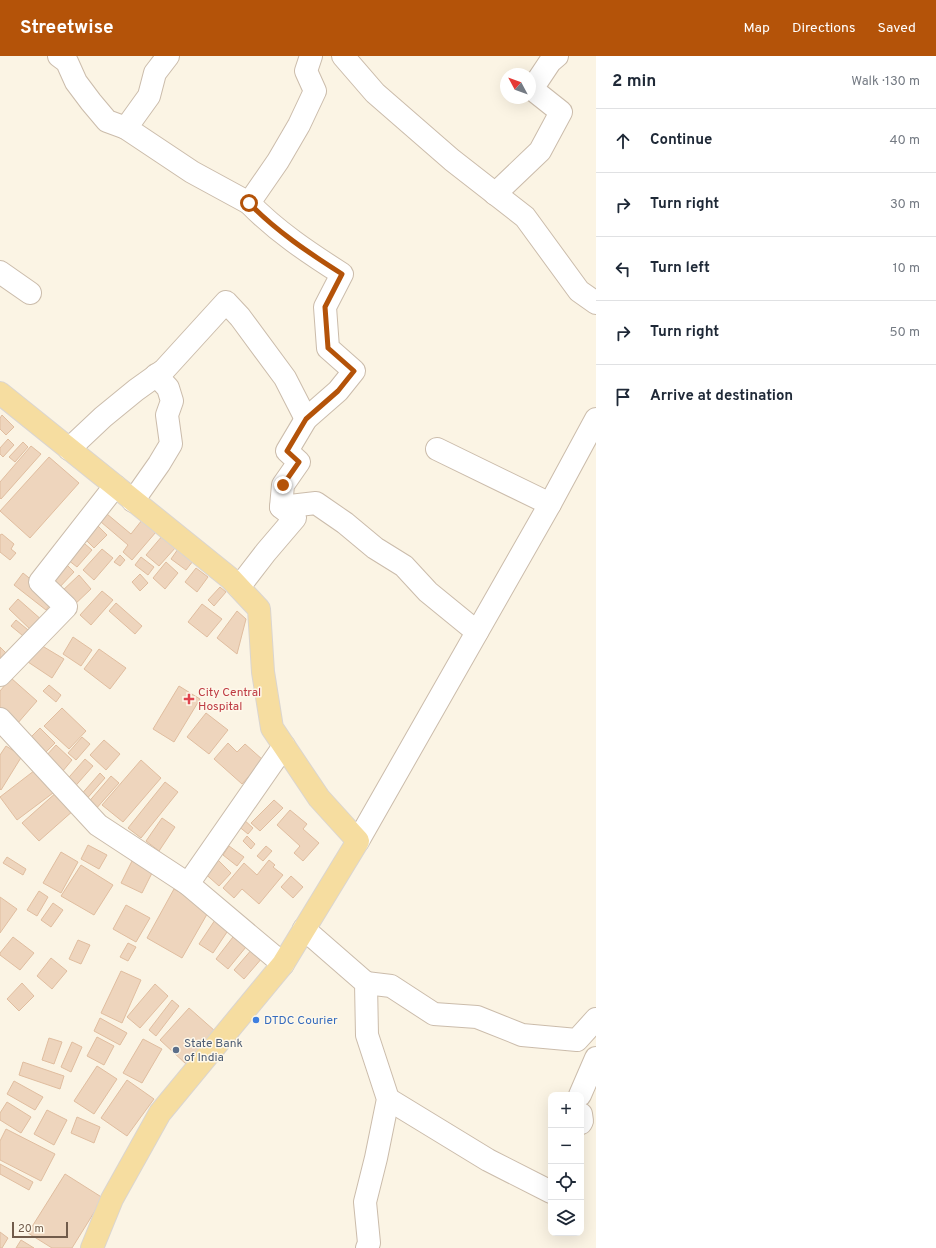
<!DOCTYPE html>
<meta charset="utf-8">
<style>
body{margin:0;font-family:Overpass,sans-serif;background:#f2f2f3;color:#1f2937}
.controls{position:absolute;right:12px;bottom:12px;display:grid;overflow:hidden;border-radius:8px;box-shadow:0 4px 16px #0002}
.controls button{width:36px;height:36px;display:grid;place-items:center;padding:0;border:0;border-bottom:1px solid #e0e1e3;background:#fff;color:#1f2937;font:20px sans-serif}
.compass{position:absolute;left:500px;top:12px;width:36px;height:36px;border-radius:50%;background:#fff;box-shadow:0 4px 16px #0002;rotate:311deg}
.scale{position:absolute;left:12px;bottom:10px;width:56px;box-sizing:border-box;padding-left:4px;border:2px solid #715c4b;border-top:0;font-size:11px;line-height:14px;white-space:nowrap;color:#715c4b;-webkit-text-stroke:3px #fef8ea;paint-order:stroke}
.stop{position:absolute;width:12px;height:12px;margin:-9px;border:3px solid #b45309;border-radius:50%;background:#fff}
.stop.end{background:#b45309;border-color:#fff;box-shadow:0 1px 4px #0008}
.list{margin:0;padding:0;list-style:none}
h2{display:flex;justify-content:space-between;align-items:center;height:52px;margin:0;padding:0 16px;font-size:17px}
h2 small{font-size:13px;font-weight:400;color:#747a83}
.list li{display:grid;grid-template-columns:26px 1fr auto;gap:12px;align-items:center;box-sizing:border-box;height:64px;padding:0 16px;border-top:1px solid #e0e1e3}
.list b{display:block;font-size:15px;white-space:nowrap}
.list em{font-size:13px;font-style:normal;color:#747a83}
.icon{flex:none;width:22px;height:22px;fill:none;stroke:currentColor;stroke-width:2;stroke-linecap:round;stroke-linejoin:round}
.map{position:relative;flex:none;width:596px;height:1192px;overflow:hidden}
header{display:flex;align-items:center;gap:24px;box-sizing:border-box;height:56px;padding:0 20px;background:#b45309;color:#fff}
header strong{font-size:19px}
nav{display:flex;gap:22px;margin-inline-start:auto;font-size:14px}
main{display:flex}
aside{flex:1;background:#fff}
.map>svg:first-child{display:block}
</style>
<header>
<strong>Streetwise</strong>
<nav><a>Map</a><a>Directions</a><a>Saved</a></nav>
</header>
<main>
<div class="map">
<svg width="596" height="1192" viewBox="0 0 596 1192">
<rect width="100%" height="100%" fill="#fbf4e4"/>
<g fill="#eed5bd" stroke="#e0bd9f">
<polygon points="2,359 14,371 6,379 0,373 0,362"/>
<polygon points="8,383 14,389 3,401 0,398 0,392"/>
<polygon points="23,386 28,391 15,406 9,401"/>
<polygon points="31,390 41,398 1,443 0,442 0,426"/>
<polygon points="49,401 79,427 30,482 0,455"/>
<polygon points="107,458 131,478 142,464 156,476 132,504 123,496 128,489 101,466"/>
<polygon points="96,468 107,479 94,492 83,481"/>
<polygon points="2,478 14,488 11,493 16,497 10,504 0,496 0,479"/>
<polygon points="163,479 176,491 159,510 146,499"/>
<polygon points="78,482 92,494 77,511 63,500"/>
<polygon points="102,493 113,502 94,524 83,514"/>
<polygon points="178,493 193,505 186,514 171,503"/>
<polygon points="120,499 125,504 120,510 114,506"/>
<polygon points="141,501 154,511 148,519 135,509"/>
<polygon points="166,506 178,517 165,533 153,522"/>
<polygon points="67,509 74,516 57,534 50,527"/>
<polygon points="196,512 208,521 197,536 185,526"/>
<polygon points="23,517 55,543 46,554 14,529"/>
<polygon points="140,518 148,527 140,535 132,526"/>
<polygon points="79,519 91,533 72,551 60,537"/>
<polygon points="220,531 226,536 214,550 208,544"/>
<polygon points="102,535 113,544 91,569 80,559"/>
<polygon points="18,543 43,565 33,576 9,553"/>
<polygon points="116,547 142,570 135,578 109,555"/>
<polygon points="202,548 222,563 207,581 188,566"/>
<polygon points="237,555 246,563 237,598 217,582"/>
<polygon points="16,564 33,578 28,584 11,570"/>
<polygon points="73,581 92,594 81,610 63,598"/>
<polygon points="39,588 64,603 52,622 28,606"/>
<polygon points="0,591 11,602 0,604"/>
<polygon points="99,593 126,612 110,633 84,613"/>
<polygon points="11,622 37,645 17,668 0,654 0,635"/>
<polygon points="49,629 61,639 56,646 43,635"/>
<polygon points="179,630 200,643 174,686 153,673"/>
<polygon points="62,652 86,675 69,693 44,670"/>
<polygon points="206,657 228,674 209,698 187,681"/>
<polygon points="40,672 55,687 45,697 30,682"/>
<polygon points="82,681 90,688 76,704 68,697"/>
<polygon points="104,684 120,698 106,714 90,699"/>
<polygon points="228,687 237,696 245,688 263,704 242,728 214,703"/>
<polygon points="56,689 72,704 62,716 45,701"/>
<polygon points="6,690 22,700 1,734 0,733 0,699"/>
<polygon points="85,703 93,710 71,735 63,728"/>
<polygon points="141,704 161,722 123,766 102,749"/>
<polygon points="39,711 57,734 17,764 0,741"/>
<polygon points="100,717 105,722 84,746 79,741"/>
<polygon points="111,720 119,727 94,755 86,749"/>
<polygon points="165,726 178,736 141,782 128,772"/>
<polygon points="58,735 74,754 39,785 22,767"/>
<polygon points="274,744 283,752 260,775 251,767"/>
<polygon points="290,754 307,768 303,773 319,787 303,805 294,797 300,790 277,769"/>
<polygon points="162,762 175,771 159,795 146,785"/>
<polygon points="242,762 253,772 248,778 237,769"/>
<polygon points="247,780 255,788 251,793 243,785"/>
<polygon points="88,789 107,799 99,813 81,803"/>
<polygon points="229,790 244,801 237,810 223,799"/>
<polygon points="266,790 272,795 263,805 257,800"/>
<polygon points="61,796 78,806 61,837 43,827"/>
<polygon points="214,800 231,817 219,830 201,814"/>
<polygon points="7,801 26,813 23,819 3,807"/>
<polygon points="269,804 275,809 273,811 283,819 259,848 242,833 234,842 223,832 244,807 257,819"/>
<polygon points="132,805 153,815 142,837 121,827"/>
<polygon points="81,809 113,829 94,859 61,840"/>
<polygon points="291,820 303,831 293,842 281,831"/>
<polygon points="174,833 210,853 182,902 147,882"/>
<polygon points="39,835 48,841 37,860 27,854"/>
<polygon points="0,841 17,853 0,877"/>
<polygon points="53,847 63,854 51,871 41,864"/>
<polygon points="126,849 150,862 136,886 113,873"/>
<polygon points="215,864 229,873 213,897 199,888"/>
<polygon points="13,881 34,897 20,914 0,899 0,897"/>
<polygon points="233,881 246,891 228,913 216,903"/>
<polygon points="78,884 90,889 81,908 69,903"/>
<polygon points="128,887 136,891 128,905 120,901"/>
<polygon points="253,892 263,901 244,923 234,914"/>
<polygon points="51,902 67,915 52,933 37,920"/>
<polygon points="121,915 141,924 122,967 101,957"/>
<polygon points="22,927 34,940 19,955 7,943"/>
<polygon points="155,928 168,940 140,972 127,961"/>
<polygon points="172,944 179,950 156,980 149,974"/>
<polygon points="189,952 215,975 186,1008 160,984"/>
<polygon points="100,962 127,977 120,989 94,975"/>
<polygon points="97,981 114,990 104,1009 87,1000"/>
<polygon points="49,982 62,986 54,1008 42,1004"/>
<polygon points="143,983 162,993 142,1027 123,1017"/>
<polygon points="72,986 82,991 71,1016 61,1011"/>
<polygon points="23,1006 64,1020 60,1033 19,1019"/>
<polygon points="97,1010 117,1023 94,1058 74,1045"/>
<polygon points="127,1024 154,1043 127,1080 101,1062"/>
<polygon points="14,1025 43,1041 35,1054 7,1038"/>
<polygon points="7,1046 31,1061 21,1077 0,1064 0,1057"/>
<polygon points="47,1054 67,1064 54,1089 34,1078"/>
<polygon points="77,1061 100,1071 94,1087 71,1077"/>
<polygon points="6,1073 55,1098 41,1125 0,1104 0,1085"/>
<polygon points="0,1108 33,1126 29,1134 0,1118"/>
<polygon points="65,1118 103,1142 72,1192 52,1192 28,1177"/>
<polygon points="0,1176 8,1182 2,1192 0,1192"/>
<polygon points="21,1184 34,1192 16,1192"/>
</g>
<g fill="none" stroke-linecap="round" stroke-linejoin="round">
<defs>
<g id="minor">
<polyline points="59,0 67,6 76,26 91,46 107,65 126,72"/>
<polyline points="168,0 155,17 149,40 126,72 192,116 249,147"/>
<polyline points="343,0 375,37 452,104 525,161 579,235 596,247"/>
<polyline points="495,138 540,95 561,56 532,33 550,6 557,0"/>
<polyline points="0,216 30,237"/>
<polyline points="69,393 103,361 136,334 164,314 226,246 240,261 285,322 306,363"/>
<polyline points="437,393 550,448"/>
<polyline points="133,445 159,408 171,388 167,359 172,345 168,332 156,319"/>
<polyline points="281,451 316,447 345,467 375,492 404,510 428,536 477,576"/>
<path d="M239,531L266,496L295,462L281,451L283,429L299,406L287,395L306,363L338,335L354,315L328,292L325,251L342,218C309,197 276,175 249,147L278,105L299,69L315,35L306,15L311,0"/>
<polyline points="0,619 66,551 40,526 115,430"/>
<polyline points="0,663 98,769 188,828 283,908"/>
<polyline points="358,785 550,448 596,363"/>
<polyline points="188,828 284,690"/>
<polyline points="304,873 366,927 367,979 388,1043 376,1102 365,1146 369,1187 367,1192"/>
<polyline points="366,927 391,930 434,958 477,961 522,979 577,984 596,963"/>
<polyline points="580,1039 596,1002"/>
<polyline points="388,1043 488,1104 551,1136"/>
<polyline points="581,1058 582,1065 581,1067"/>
</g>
<polyline id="major" points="0,337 231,523 259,553 263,616 272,672 319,742 358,785 283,908 160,1057 112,1143 92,1192"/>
</defs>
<use href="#minor" stroke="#cbbcab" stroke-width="24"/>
<use href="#major" stroke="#dad5d0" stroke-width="24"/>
<use href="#minor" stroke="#fff" stroke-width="22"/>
<use href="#major" stroke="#f6dda0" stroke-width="22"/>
</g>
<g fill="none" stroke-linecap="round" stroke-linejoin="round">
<path stroke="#b45309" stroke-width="5" d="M249,147C276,175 309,197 342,218L325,251L328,292L354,315L338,335L306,363L287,395L299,406L283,429"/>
</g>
<path fill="#e0444e" stroke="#fef8ea" stroke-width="1.5" d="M187 637h4v4h4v4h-4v4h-4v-4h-4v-4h4z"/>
<circle fill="#3f7fe0" stroke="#fef8ea" stroke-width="1.5" cx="256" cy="964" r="4"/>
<circle fill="#5c6f8a" stroke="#fef8ea" stroke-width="1.5" cx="176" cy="994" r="4"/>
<g text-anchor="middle" stroke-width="3" stroke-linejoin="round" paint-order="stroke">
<g font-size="12" fill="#be3a42" stroke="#fef8ea" text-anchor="start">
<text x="198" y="640">City Central<tspan x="198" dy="14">Hospital</tspan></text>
</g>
<g font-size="12" fill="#366cbe" stroke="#fef8ea" text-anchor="start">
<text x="264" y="968">DTDC Courier</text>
</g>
<g font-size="12" fill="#4e5e75" stroke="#fef8ea" text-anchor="start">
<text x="184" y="991">State Bank<tspan x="184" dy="14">of India</tspan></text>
</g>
</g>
</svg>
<div class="controls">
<button>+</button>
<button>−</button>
<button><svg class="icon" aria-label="locate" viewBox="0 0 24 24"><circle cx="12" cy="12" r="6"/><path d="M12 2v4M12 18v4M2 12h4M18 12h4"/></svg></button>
<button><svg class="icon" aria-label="layers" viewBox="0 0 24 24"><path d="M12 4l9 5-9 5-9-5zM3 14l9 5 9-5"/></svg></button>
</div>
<svg class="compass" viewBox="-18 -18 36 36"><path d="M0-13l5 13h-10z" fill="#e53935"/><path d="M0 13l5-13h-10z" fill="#747a83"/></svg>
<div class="scale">20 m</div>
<div class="stop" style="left:249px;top:147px"></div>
<div class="stop end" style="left:283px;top:429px"></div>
</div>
<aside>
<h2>2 min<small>Walk · 130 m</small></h2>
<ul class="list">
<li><svg class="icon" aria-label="ahead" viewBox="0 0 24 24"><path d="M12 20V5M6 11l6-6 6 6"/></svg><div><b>Continue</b></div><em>40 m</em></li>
<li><svg class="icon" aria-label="right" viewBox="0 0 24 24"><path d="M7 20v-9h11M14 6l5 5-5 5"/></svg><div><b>Turn right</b></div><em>30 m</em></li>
<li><svg class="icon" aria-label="left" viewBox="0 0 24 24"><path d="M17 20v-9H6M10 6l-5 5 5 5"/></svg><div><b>Turn left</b></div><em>10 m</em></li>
<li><svg class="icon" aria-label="right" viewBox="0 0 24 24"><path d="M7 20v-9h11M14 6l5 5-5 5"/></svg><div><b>Turn right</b></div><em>50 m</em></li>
<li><svg class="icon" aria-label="arrive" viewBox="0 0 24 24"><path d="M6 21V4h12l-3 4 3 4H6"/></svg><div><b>Arrive at destination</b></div></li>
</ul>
</aside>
</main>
